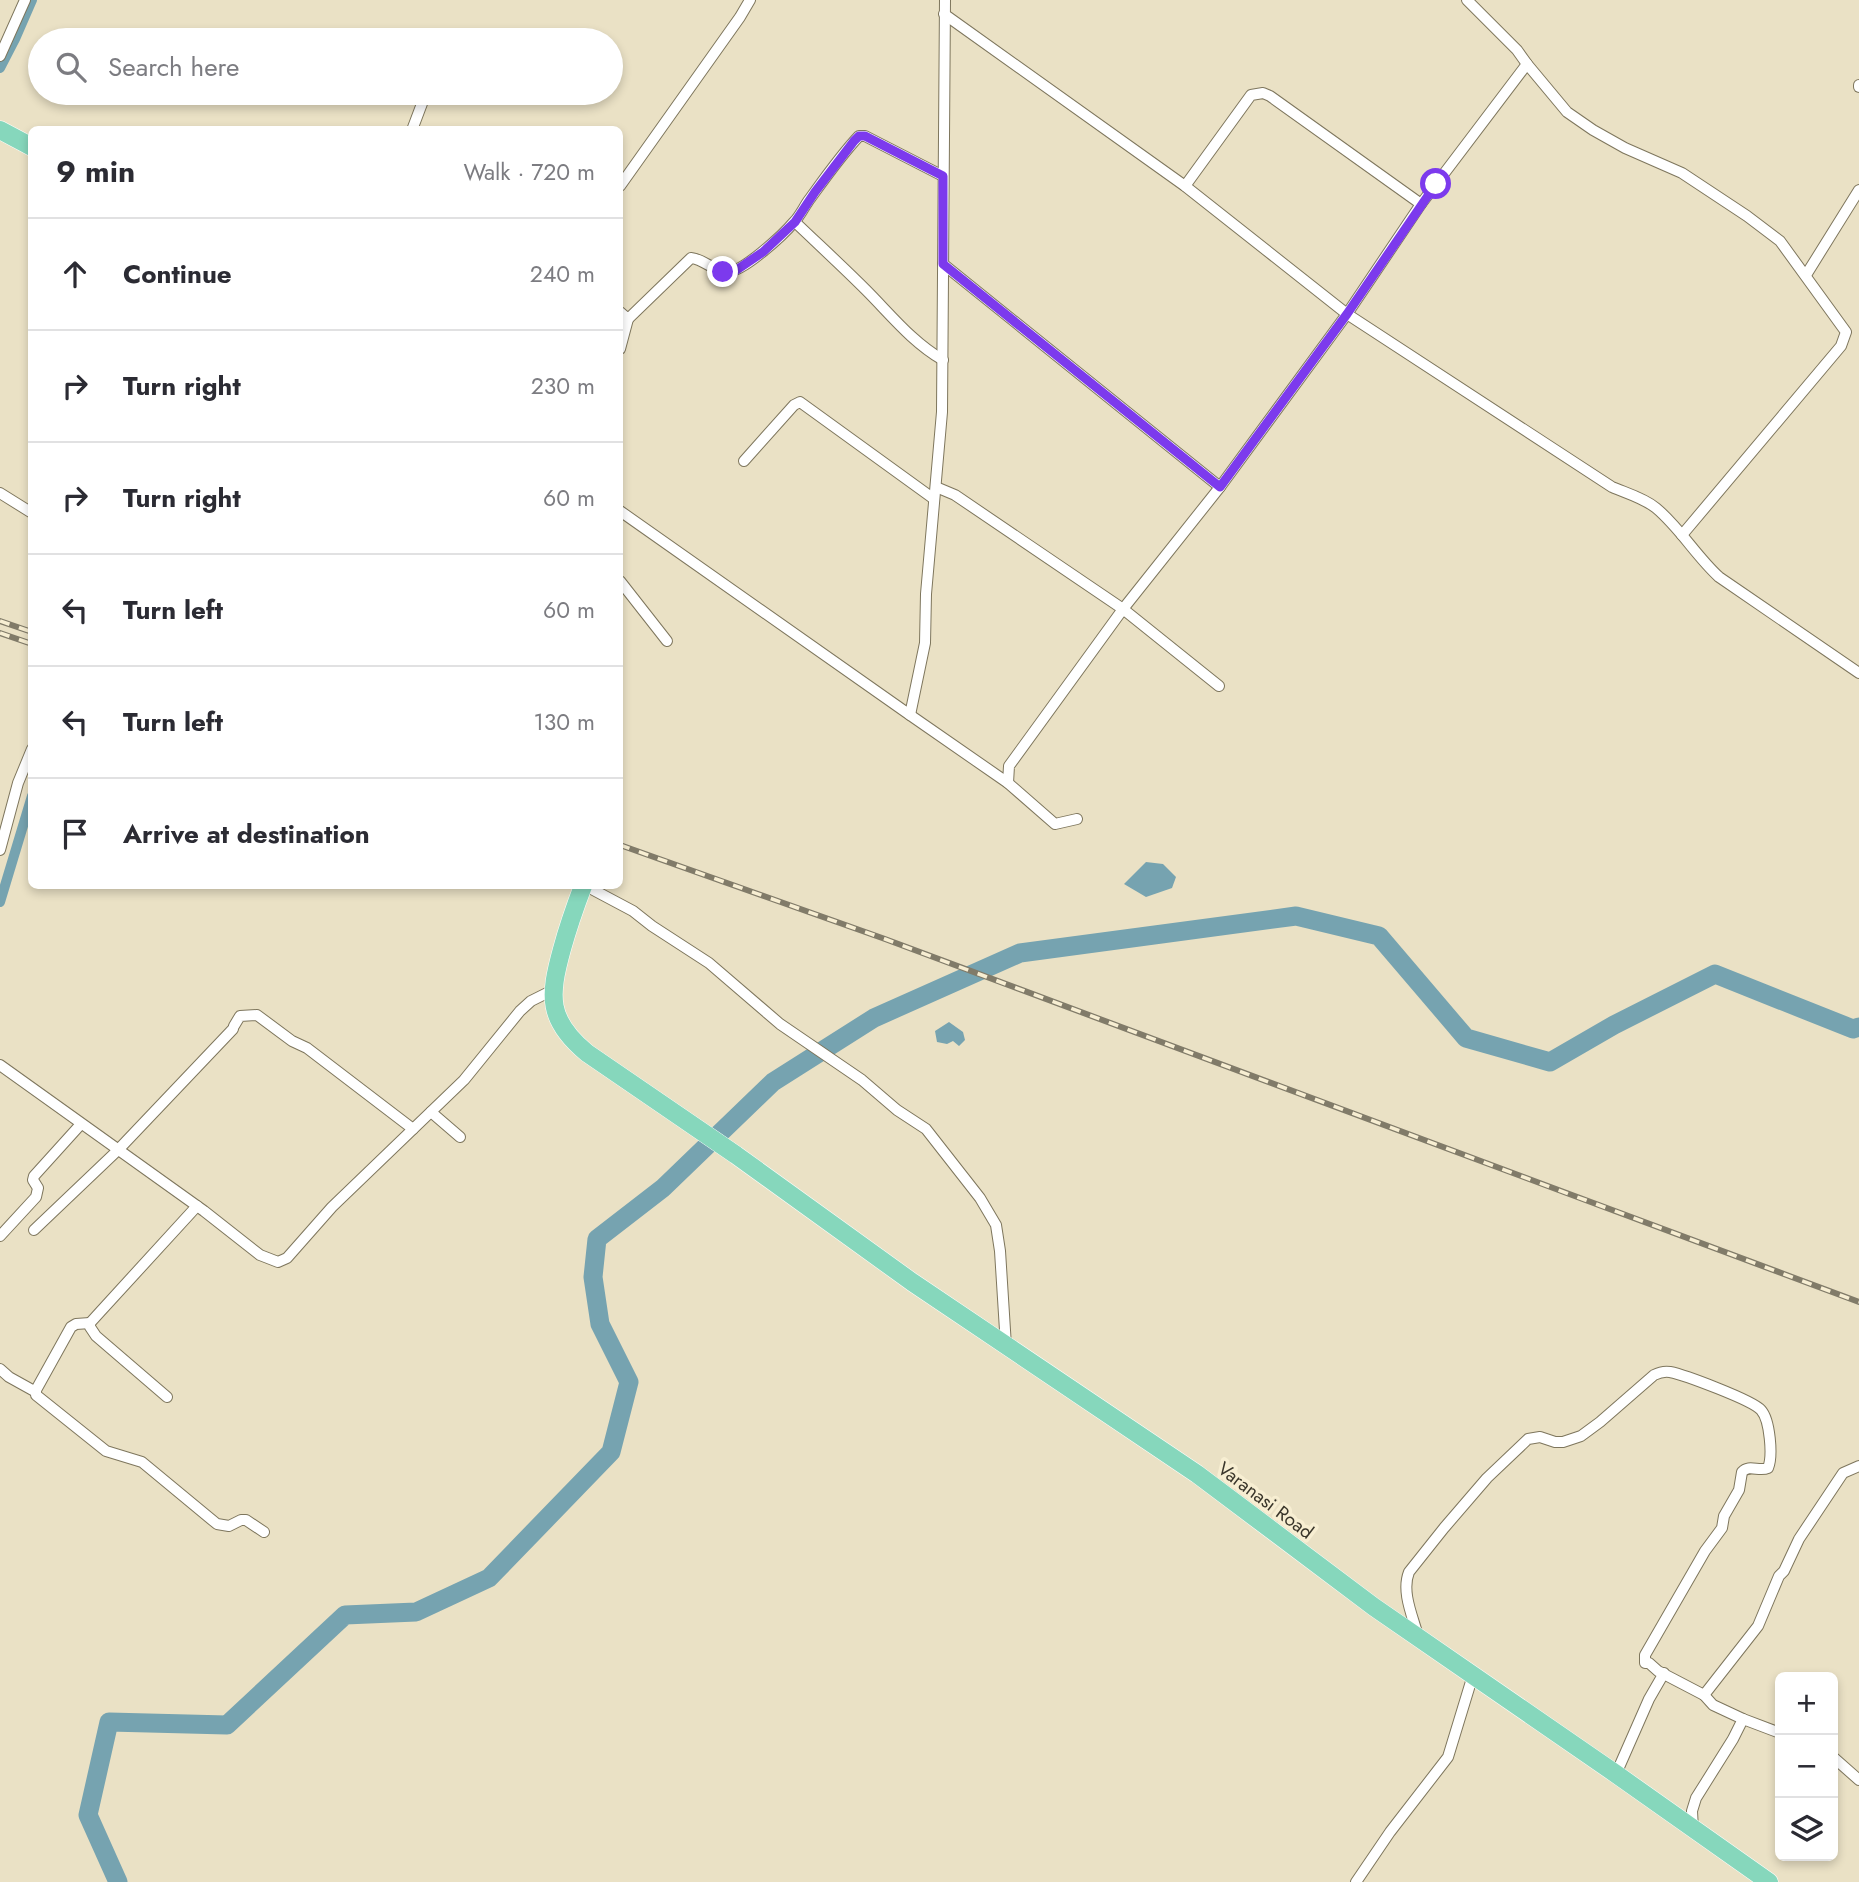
<!DOCTYPE html>
<meta charset="utf-8">
<style>
body{margin:0;font-family:Jost,sans-serif;background:#f2f2f3;color:#2b2b33}
.controls{position:absolute;right:21px;bottom:21px;display:grid;overflow:hidden;border-radius:10px;box-shadow:0 4px 10px #0003}
.controls button{width:63px;height:63px;display:grid;place-items:center;padding:0;border:0;border-bottom:2px solid #e1e1e2;background:#fff;color:#2b2b33;font:35px sans-serif}
.stop{position:absolute;width:21px;height:21px;margin:-16px;border:5px solid #7c3aed;border-radius:50%;background:#fff}
.stop.end{background:#7c3aed;border-color:#fff;box-shadow:0 2px 7px #0008}
.list{margin:0;padding:0;list-style:none}
h2{display:flex;justify-content:space-between;align-items:center;height:91px;margin:0;padding:0 28px;font-size:30px}
h2 small{font-size:23px;font-weight:400;color:#7c7c81}
.list li{display:grid;grid-template-columns:46px 1fr auto;gap:21px;align-items:center;box-sizing:border-box;height:112px;padding:0 28px;border-top:2px solid #e1e1e2}
.list b{display:block;font-size:26px;white-space:nowrap}
.list em{font-size:23px;font-style:normal;color:#7c7c81}
.icon{flex:none;width:38px;height:38px;fill:none;stroke:currentColor;stroke-width:2;stroke-linecap:round;stroke-linejoin:round}
.map{position:relative;flex:none;width:1859px;height:1882px;overflow:hidden}
.search{position:absolute;background:#fff;box-shadow:0 4px 10px #0003;left:28px;top:28px;width:595px;height:77px;display:flex;align-items:center;gap:18px;box-sizing:border-box;padding:0 24px;border-radius:38px;color:#7c7c81;font-size:26px}
.panel{position:absolute;background:#fff;box-shadow:0 4px 10px #0003;left:28px;top:126px;width:595px;height:763px;border-radius:10px}
.map>svg:first-child{display:block}
</style>
<div class="map">
<svg width="1859" height="1882" viewBox="0 0 1859 1882">
<rect width="100%" height="100%" fill="#eae1c5"/>
<g fill="#76a3b0">
<polygon points="1146,862 1163,864 1176,877 1172,888 1146,897 1124,884"/>
<polygon points="949,1022 963,1032 965,1040 959,1046 953,1041 947,1044 937,1042 935,1031"/>
</g>
<g fill="none" stroke-linecap="round" stroke-linejoin="round">
<g stroke="#76a3b0" stroke-width="10">
<polyline points="0,68 15,39 32,0"/>
<polyline points="0,902 32,796"/>
</g>
<polyline stroke="#76a3b0" stroke-width="19" points="118,1882 88,1815 109,1722 227,1725 345,1615 416,1612 489,1578 611,1452 629,1382 600,1324 593,1277 597,1239 663,1188 773,1082 874,1018 1020,953 1296,916 1379,936 1466,1038 1550,1062 1614,1025 1715,974 1853,1029 1859,1027"/>
<defs>
<g id="minor">
<polyline points="1467,0 1517,50 1527,64"/>
<path d="M944,14L1185,186L1347,314L1612,487C1626,493 1644,498 1656,508C1680,528 1696,556 1719,577L1859,673"/>
<polyline points="0,56 25,0"/>
<polyline points="1859,85 1859,87"/>
<polyline points="412,130 426,93"/>
<polyline points="620,186 740,17 750,0"/>
<polyline points="1185,186 1251,95 1263,93 1270,96 1421,204"/>
<path d="M795,222C819,245 843,267 866,290C891,315 912,342 943,360"/>
<polyline points="943,264 1220,487"/>
<polyline points="1806,275 1859,190"/>
<path d="M620,312L628,319L691,258C704,259 713,271 726,272C741,274 783,235 794,222C800,216 804,207 809,200C825,178 841,155 859,136H865L943,176"/>
<polyline points="620,349 628,319"/>
<polyline points="744,461 794,405 800,402 934,499"/>
<polyline points="936,487 955,495 1123,609 1219,686"/>
<polyline points="0,493 32,513"/>
<polyline points="620,511 910,715 925,643 926,594 942,412 945,0"/>
<polyline points="620,581 667,641"/>
<polyline points="910,715 1008,783 1009,766 1123,609 1220,487 1347,314 1421,204 1527,64 1567,112 1593,130 1625,148 1682,173 1747,216 1780,241 1846,332 1841,346 1682,535"/>
<polyline points="1008,783 1055,824 1077,819"/>
<polyline points="0,850 18,783 32,749"/>
<polyline points="586,886 633,911 652,926 709,963 780,1024 862,1080 897,1110 926,1129 980,1198 996,1225 1000,1251 1006,1346"/>
<polyline points="234,1026 240,1016 257,1015 292,1041 307,1048 413,1129"/>
<polyline points="0,1065 204,1211 260,1255 278,1262 287,1258 332,1207 464,1080 520,1011 531,1001 553,990"/>
<polyline points="431,1112 460,1137"/>
<polyline points="34,1230 118,1150 233,1029"/>
<polyline points="0,1236 36,1197 38,1188 33,1180 34,1176 81,1124"/>
<polyline points="90,1323 76,1324 71,1327 36,1390 36,1395 106,1451 142,1462 217,1524 229,1526 241,1520 246,1520 264,1532"/>
<polyline points="0,1369 9,1377 36,1392"/>
<polyline points="167,1397 96,1336 90,1327 90,1323 100,1312 197,1206"/>
<path d="M1418,1636C1413,1617 1401,1592 1409,1572L1444,1528L1487,1478L1528,1439L1540,1437L1555,1442H1563L1581,1436L1600,1422L1654,1375C1660,1372 1664,1371 1670,1372C1685,1375 1752,1400 1761,1410C1770,1420 1773,1456 1768,1468C1759,1472 1749,1464 1742,1472L1739,1490L1724,1516L1722,1528L1705,1551L1645,1655V1663H1649L1658,1671L1704,1695L1713,1705L1743,1719L1780,1733"/>
<polyline points="1704,1695 1758,1626 1779,1576 1784,1571 1799,1539 1843,1473 1859,1466"/>
<polyline points="1833,1757 1859,1780"/>
<polyline points="1616,1774 1649,1699 1664,1673"/>
<polyline points="1693,1829 1692,1811 1696,1798 1733,1739 1743,1719"/>
<polyline points="1356,1882 1390,1832 1448,1757 1473,1675"/>
</g>
<g id="trunk">
<polyline points="0,130 32,147"/>
<path d="M583,886C575,907 568,927 562,949C549,996 547,1020 587,1053L736,1155L912,1282L1197,1474L1374,1607L1616,1774L1769,1882"/>
</g>
</defs>
<use href="#minor" stroke="#7e765d" stroke-width="12"/>
<use href="#trunk" stroke="#fff" stroke-width="19"/>
<use href="#minor" stroke="#fff" stroke-width="10"/>
<use href="#trunk" stroke="#86d7bc" stroke-width="18"/>
<defs>
<g id="rail">
<polyline points="0,621 32,632"/>
<polyline points="0,633 32,644"/>
<polyline points="620,845 885,939 1859,1302"/>
</g>
</defs>
<use href="#rail" stroke="#817b69" stroke-width="6"/>
<use href="#rail" stroke="#f7eed2" stroke-width="3.5" stroke-dasharray="10" stroke-linecap="butt"/>
</g>
<g fill="none" stroke-linecap="round" stroke-linejoin="round">
<polyline stroke="#7c3aed" stroke-width="9" points="723,272 735,271 763,252 795,222 815,192 854,141 859,136 865,136 943,176 943,264 1220,487 1347,314 1436,184"/>
</g>
<g text-anchor="middle" stroke-width="7" stroke-linejoin="round" paint-order="stroke">
<g font-size="19" fill="#3a362b" stroke="#f7eed2">
<text transform="translate(1266 1500) rotate(37)" y="7">Varanasi Road</text>
</g>
</g>
</svg>
<div class="controls">
<button>+</button>
<button>−</button>
<button><svg class="icon" aria-label="layers" viewBox="0 0 24 24"><path d="M12 4l9 5-9 5-9-5zM3 14l9 5 9-5"/></svg></button>
</div>
<div class="stop" style="left:1436px;top:184px"></div>
<div class="stop end" style="left:723px;top:272px"></div>
<div class="search"><svg class="icon" aria-label="search" viewBox="0 0 24 24"><circle cx="10" cy="10" r="6"/><path d="M15 15l6 6"/></svg>Search here</div>
<section class="panel">
<h2>9 min<small>Walk · 720 m</small></h2>
<ul class="list">
<li><svg class="icon" aria-label="ahead" viewBox="0 0 24 24"><path d="M12 20V5M6 11l6-6 6 6"/></svg><div><b>Continue</b></div><em>240 m</em></li>
<li><svg class="icon" aria-label="right" viewBox="0 0 24 24"><path d="M7 20v-9h11M14 6l5 5-5 5"/></svg><div><b>Turn right</b></div><em>230 m</em></li>
<li><svg class="icon" aria-label="right" viewBox="0 0 24 24"><path d="M7 20v-9h11M14 6l5 5-5 5"/></svg><div><b>Turn right</b></div><em>60 m</em></li>
<li><svg class="icon" aria-label="left" viewBox="0 0 24 24"><path d="M17 20v-9H6M10 6l-5 5 5 5"/></svg><div><b>Turn left</b></div><em>60 m</em></li>
<li><svg class="icon" aria-label="left" viewBox="0 0 24 24"><path d="M17 20v-9H6M10 6l-5 5 5 5"/></svg><div><b>Turn left</b></div><em>130 m</em></li>
<li><svg class="icon" aria-label="arrive" viewBox="0 0 24 24"><path d="M6 21V4h12l-3 4 3 4H6"/></svg><div><b>Arrive at destination</b></div></li>
</ul>
</section>
</div>
